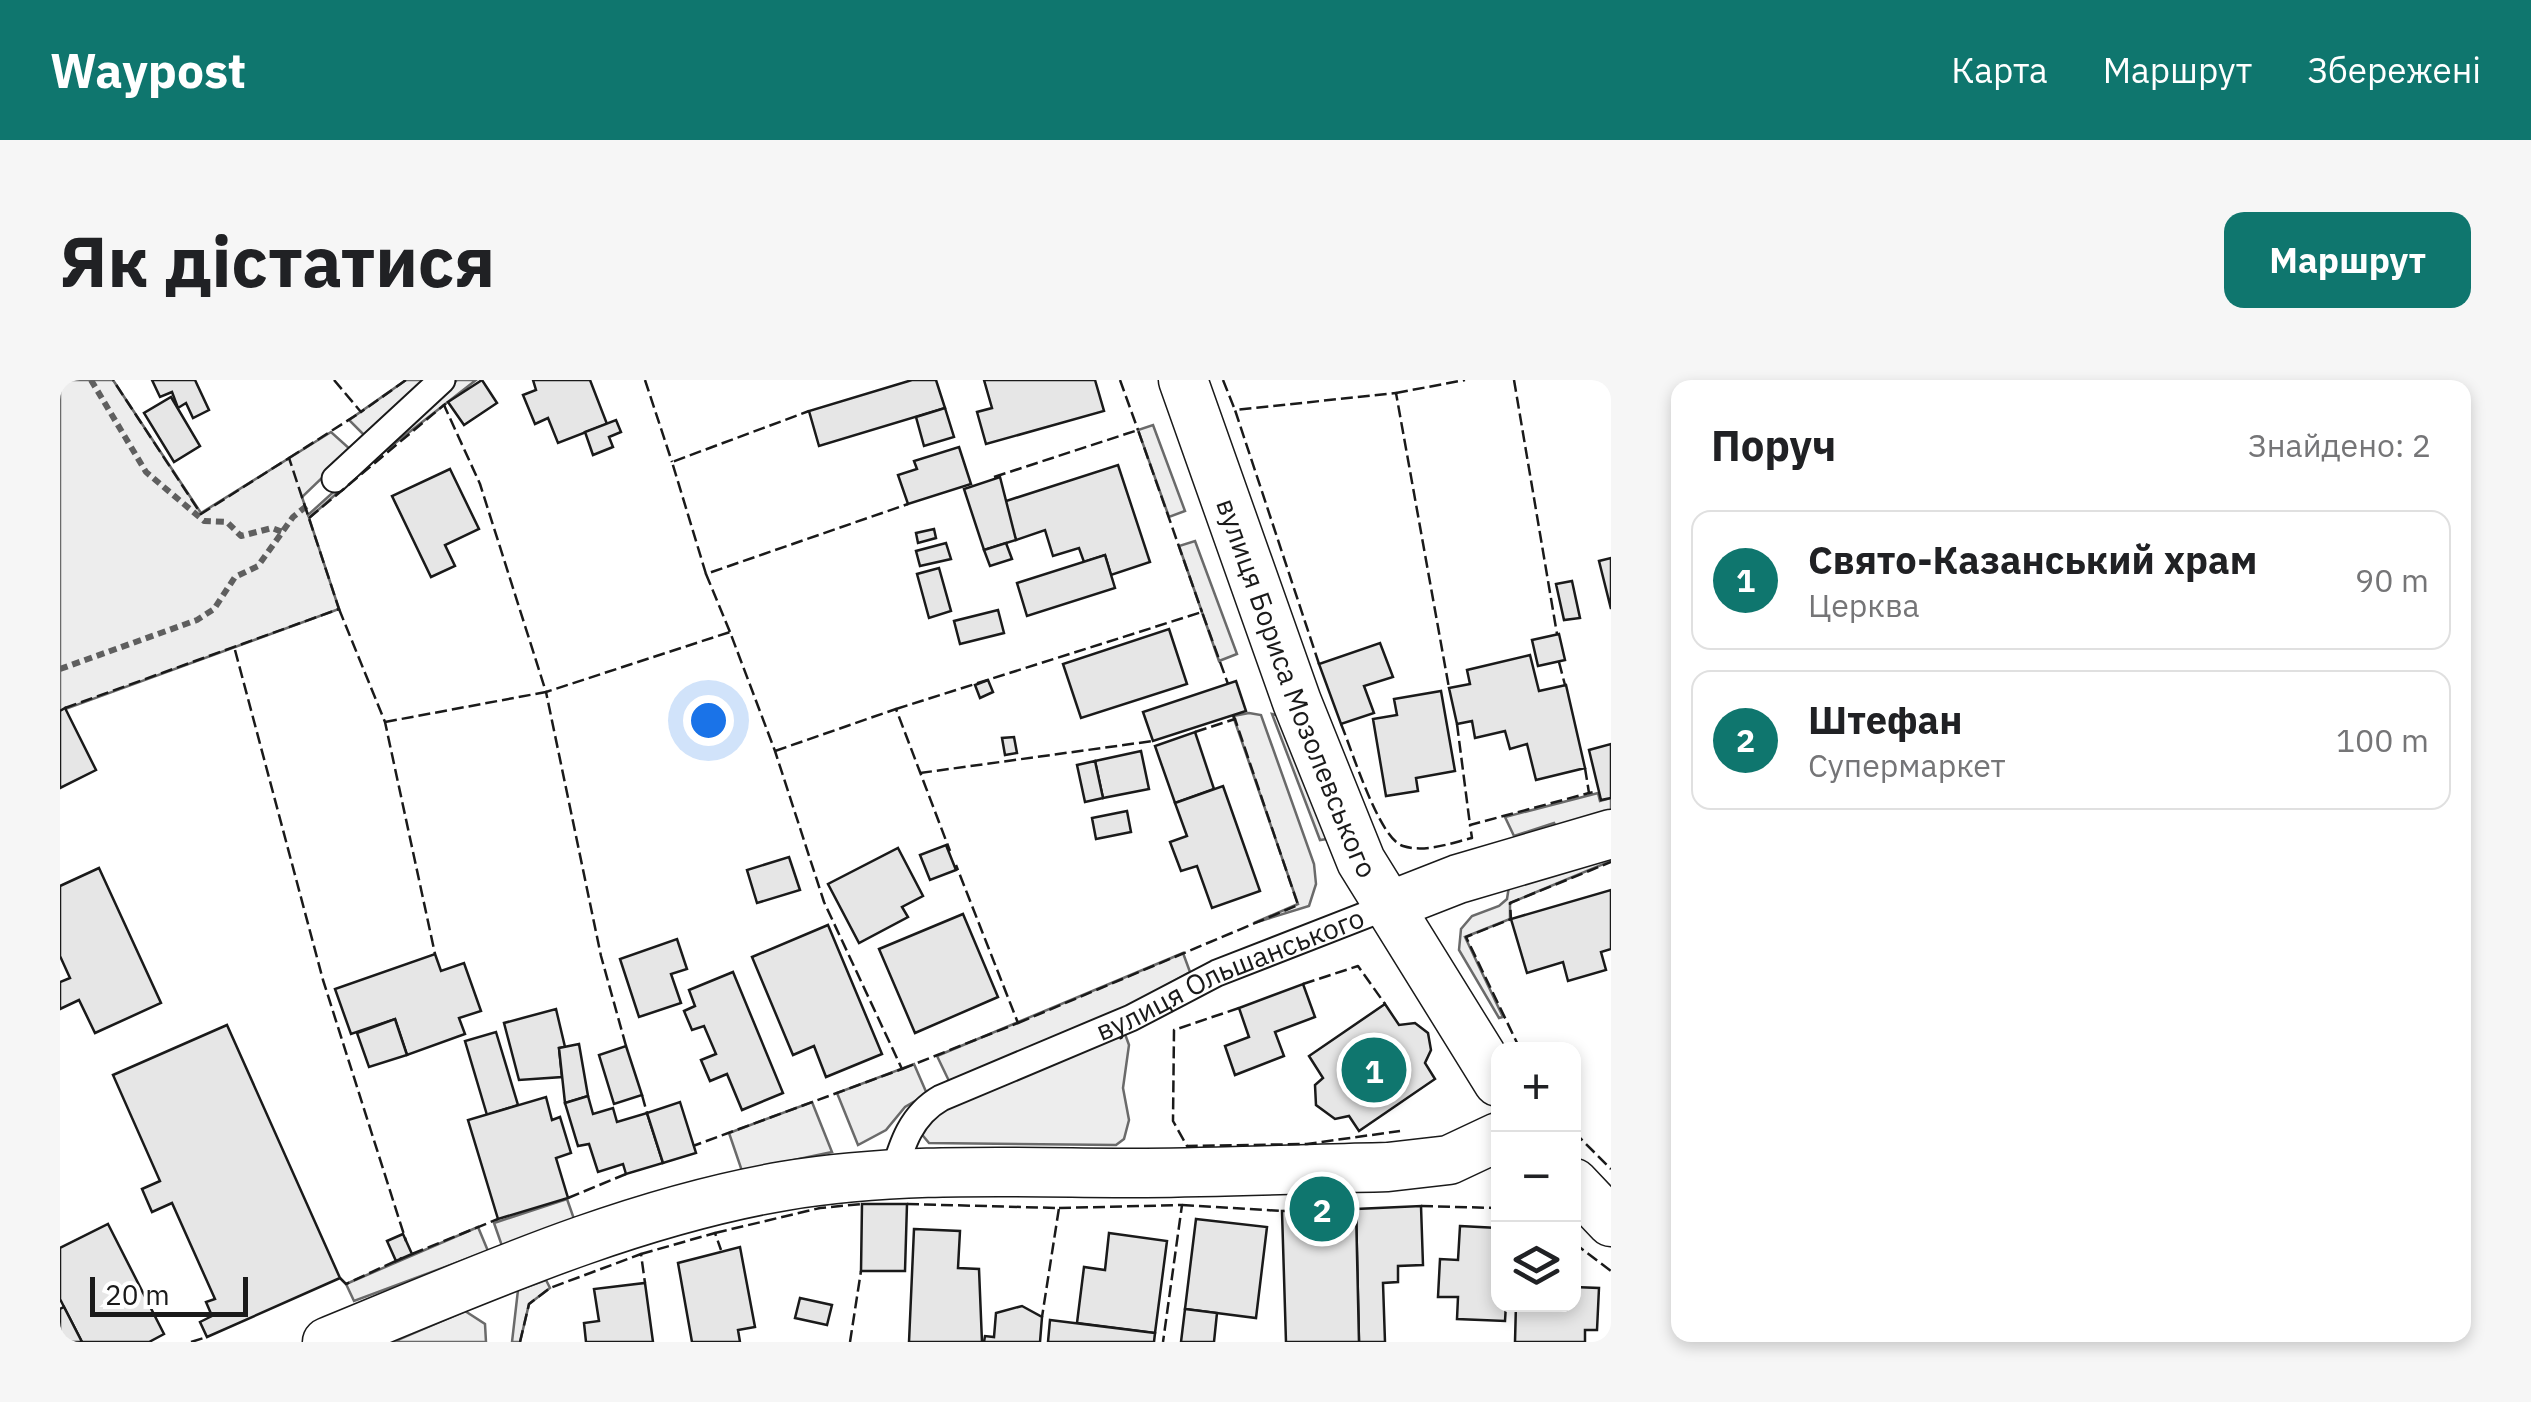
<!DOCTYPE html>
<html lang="uk">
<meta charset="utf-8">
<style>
body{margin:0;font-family:"IBM Plex Sans",sans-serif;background:#f6f6f6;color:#202124}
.controls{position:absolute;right:30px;bottom:30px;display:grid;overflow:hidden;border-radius:20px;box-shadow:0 5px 15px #0003}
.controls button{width:90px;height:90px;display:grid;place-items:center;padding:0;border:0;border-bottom:2px solid #e0e0e0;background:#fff;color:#202124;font:50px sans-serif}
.scale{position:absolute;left:30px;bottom:25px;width:158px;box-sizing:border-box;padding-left:10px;border:5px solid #1a1a1a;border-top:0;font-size:28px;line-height:35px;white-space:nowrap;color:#1a1a1a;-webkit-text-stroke:8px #fff;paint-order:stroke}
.you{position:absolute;left:648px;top:340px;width:35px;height:35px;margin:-25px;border:8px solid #fff;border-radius:50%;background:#1a73e8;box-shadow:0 0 0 15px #1a73e833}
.badge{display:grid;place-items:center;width:65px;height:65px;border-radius:50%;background:#0f766e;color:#fff;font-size:32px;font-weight:700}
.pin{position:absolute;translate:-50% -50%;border:5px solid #fff;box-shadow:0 2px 10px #0006}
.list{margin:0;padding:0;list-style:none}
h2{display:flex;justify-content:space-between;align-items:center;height:130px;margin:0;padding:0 40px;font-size:42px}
h2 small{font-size:32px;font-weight:400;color:#757577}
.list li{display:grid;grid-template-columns:65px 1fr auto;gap:30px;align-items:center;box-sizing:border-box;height:140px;margin:0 20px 20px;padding:0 20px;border:2px solid #e0e0e0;border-radius:20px}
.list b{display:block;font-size:38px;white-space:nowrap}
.list p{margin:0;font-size:32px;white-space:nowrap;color:#757577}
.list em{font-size:32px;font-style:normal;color:#757577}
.icon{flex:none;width:55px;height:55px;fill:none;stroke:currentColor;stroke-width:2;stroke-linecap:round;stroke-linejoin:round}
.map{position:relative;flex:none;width:1551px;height:962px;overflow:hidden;border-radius:20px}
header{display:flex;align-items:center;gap:60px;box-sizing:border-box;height:140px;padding:0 50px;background:#0f766e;color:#fff}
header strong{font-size:48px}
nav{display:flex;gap:55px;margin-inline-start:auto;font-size:35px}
.intro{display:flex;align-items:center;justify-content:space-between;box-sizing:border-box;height:240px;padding:0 60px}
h1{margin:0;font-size:70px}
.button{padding:25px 45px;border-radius:20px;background:#0f766e;color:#fff;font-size:35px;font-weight:700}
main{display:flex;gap:60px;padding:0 60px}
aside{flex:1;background:#fff;border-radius:20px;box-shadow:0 5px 15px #0003}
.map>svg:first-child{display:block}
</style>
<header>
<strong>Waypost</strong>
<nav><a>Карта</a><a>Маршрут</a><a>Збережені</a></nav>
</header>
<div class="intro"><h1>Як дістатися</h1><a class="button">Маршрут</a></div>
<main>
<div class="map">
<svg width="1551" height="962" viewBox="0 0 1551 962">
<rect width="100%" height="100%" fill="#fff"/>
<g fill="#ededed" stroke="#6a6a6a" stroke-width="2.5">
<polygon points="0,0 53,0 141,133 271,52 291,70 242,117 248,135 397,0 416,0 320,75 249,138 279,229 0,331"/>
<polygon points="346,0 368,0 305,56 289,40"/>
<polygon points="1093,45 1125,131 1109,137 1078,50"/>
<polygon points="1135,161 1177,274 1159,281 1119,166"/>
<polygon points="1189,333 1201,335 1254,484 1256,504 1249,526 1194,543 1238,524 1173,336"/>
<polygon points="1212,334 1220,336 1267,459 1260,460"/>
<polygon points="1538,413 1540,421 1551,418 1551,443 1503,458 1494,443 1454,456 1445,437"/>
<polygon points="1551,470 1551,481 1450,523 1450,539 1405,557 1443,637 1439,638 1399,570 1401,549 1412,536 1439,526 1447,519 1449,506"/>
<polygon points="1123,573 1130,592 1060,631 889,701 877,676"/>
<polygon points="1065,654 1069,665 1063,708 1069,740 1064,759 1056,765 869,763 859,751 861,741 1033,662"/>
<polygon points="854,684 867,714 845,727 826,750 798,765 777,713"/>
<polygon points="752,722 772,772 682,791 669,753"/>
<polygon points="507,819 514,839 442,866 434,843"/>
<polygon points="418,847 428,871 294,921 286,904"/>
<polygon points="486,900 490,908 469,924 460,962 452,962 458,910"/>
<polygon points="405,931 425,944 426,962 333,962"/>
</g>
<g fill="#e6e6e6" stroke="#1a1a1a" stroke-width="2.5">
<polygon points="92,0 135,0 149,30 133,38 126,23 118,28 112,12 100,17"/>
<polygon points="422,0 437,23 404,45 388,22"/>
<polygon points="473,0 530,0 547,44 498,63 488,38 475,44 463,15 476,10"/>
<polygon points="876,0 885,28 759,66 749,31 852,0"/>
<polygon points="924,0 1035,0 1044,31 926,64 917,32 932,28"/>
<polygon points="111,17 140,66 114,82 84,33"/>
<polygon points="885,28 894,57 864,66 856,37"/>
<polygon points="556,40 561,52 549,57 553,67 533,75 525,52"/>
<polygon points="899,67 911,104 848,124 838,95 857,89 854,81"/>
<polygon points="1058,85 1090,182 1051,195 1045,175 1024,182 1019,168 993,176 985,150 956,160 943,122"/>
<polygon points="390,89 419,149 385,165 395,186 371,197 332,116"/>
<polygon points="940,97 956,160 924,170 904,109"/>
<polygon points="874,149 876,158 858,163 856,153"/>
<polygon points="886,163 891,179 860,186 856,171"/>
<polygon points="946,163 952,179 930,186 924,170"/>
<polygon points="1045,175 1055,208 967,236 957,203"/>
<polygon points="1551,178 1551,229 1539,181"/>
<polygon points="879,188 891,231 869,238 857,194"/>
<polygon points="1512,201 1520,238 1504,240 1496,204"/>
<polygon points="938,230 944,253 900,264 894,241"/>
<polygon points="1109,249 1127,304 1021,338 1003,284"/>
<polygon points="1499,254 1505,280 1478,286 1472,260"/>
<polygon points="1320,263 1333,297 1304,306 1314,333 1281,344 1259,284"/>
<polygon points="1470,275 1479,311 1506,305 1525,388 1476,400 1467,364 1450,369 1445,351 1415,358 1412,341 1397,344 1389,308 1410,304 1407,290"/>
<polygon points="928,300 933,312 920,318 915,305"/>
<polygon points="1176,301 1186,331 1093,361 1083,332"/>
<polygon points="1381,311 1395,391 1356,398 1358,411 1326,416 1313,339 1337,335 1334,319"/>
<polygon points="5,328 36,390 0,408 0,331"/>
<polygon points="1135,352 1154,409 1115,423 1095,366"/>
<polygon points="954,357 957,373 945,375 942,358"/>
<polygon points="1551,364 1551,418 1541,420 1529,370"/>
<polygon points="1081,371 1089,409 1043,418 1035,381"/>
<polygon points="1035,381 1043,418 1025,422 1017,385"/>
<polygon points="1163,406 1200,511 1152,528 1137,486 1121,491 1110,462 1127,456 1115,423"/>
<polygon points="1067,431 1071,452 1036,459 1032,438"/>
<polygon points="886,465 896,490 870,500 860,475"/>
<polygon points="838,468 863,516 842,527 848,537 799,563 768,504"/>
<polygon points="729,477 740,510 697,523 687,490"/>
<polygon points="39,488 101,623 35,653 19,620 0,629 0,602 10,598 0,576 0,506"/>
<polygon points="1551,510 1551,569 1541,572 1546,590 1508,601 1503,582 1467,593 1451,539"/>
<polygon points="903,534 938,617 855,653 819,569"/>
<polygon points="768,545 822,674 766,697 754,666 733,675 692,577"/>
<polygon points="617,559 627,589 611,594 621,623 579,637 560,579"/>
<polygon points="375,574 381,591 404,583 421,631 399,638 405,654 347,675 335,639 291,654 275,609"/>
<polygon points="673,592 723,713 682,730 667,694 650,701 641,680 656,674 644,646 632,650 624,631 635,626 629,610"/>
<polygon points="1243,604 1255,637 1215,652 1224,676 1175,695 1165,666 1189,657 1179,628"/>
<polygon points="1325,624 1339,645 1355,643 1368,653 1371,670 1365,683 1375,699 1299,751 1289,736 1275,739 1256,725 1255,705 1263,698 1249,676"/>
<polygon points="496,629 505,667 499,668 502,697 459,700 444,643"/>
<polygon points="335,639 347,675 309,687 297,653"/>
<polygon points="167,645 280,898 147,957 140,942 152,936 146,922 155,919 112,823 92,832 82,809 100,801 53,695"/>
<polygon points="436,652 458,725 427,735 405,661"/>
<polygon points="519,664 528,716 505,723 499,668"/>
<polygon points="566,666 582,715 554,724 539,675"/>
<polygon points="528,716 533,734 553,728 557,742 587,733 603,783 566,794 563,784 538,792 529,764 518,766 505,723"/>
<polygon points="486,717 492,740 500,737 511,773 496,778 508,818 438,839 408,740"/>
<polygon points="620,722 636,773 603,783 587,733"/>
<polygon points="802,824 847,824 845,891 801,891"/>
<polygon points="1361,826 1363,885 1338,886 1338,902 1323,903 1325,962 1299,962 1296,829"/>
<polygon points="1296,829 1299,962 1226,962 1222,831"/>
<polygon points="1136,839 1207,847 1196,938 1125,929"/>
<polygon points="48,844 104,954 89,962 22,962 0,919 0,868"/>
<polygon points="1400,846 1438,848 1438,924 1446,924 1445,941 1397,939 1398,917 1378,917 1380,879 1398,880"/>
<polygon points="854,849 900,851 898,888 919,889 922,962 849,962"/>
<polygon points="1049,853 1107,861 1095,953 1017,943 1024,887 1045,890"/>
<polygon points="343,854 352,874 336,881 327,861"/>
<polygon points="680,867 695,947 678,950 680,962 632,962 618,883"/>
<polygon points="585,903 593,962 526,962 524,943 539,941 534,909"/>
<polygon points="1514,907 1539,908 1537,950 1525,950 1525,962 1455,962 1456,924 1514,924"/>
<polygon points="740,918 772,925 767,945 735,938"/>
<polygon points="962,926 982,937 980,962 924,962 925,956 934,957 936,933"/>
<polygon points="4,927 22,962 0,962 0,929"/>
<polygon points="1125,929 1157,933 1154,962 1121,962"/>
<polygon points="990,940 1095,953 1094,962 988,962"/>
</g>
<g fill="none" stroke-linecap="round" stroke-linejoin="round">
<defs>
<g id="service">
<polyline points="275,99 382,0"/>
<path id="s1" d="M833,795C842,764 851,735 881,718L1071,638L1157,593L1329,526"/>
</g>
<g id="minor">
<path id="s2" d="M1123,0L1237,322L1301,481L1438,702"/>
<polyline points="1329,526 1398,499 1551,454"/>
<polyline points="1514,803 1551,842"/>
<path d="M267,962C414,902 566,833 724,806C843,786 966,793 1086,793C1167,792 1248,789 1328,787L1389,780L1438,757"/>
</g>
</defs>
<use href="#service" stroke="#1a1a1a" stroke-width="29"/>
<use href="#minor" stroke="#1a1a1a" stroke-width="51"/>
<g stroke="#5f5f5f" stroke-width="6" stroke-dasharray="8 5" stroke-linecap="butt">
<polyline points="31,0 86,92 144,141 167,142 181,156 212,148 225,153"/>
<polyline points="0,289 137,240 154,229 175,197 198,186 233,137 249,124"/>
</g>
<use href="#service" stroke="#fff" stroke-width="25"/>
<use href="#minor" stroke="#fff" stroke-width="48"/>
<g stroke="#1a1a1a" stroke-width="2.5" stroke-dasharray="12 5" stroke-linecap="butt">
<polyline points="274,0 301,32 346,0"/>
<polyline points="585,0 612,82"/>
<polyline points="1060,0 1078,50"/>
<polyline points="1163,0 1175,30"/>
<polyline points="1454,0 1497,254"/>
<polyline points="1336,13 1405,0"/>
<polyline points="229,78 301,32"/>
<polyline points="934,97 1078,50 1142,232"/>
<polyline points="249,138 384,25"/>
<polyline points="646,194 612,82 749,31"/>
<polyline points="279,229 325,342 375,574"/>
<polyline points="670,252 646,194 848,124"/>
<polyline points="175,270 263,600 346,861"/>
<polyline points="1499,282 1505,305"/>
<polyline points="1259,284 1175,30 1336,13 1389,308"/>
<polyline points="5,328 279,229 229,78 141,134 53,0"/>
<polyline points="836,329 1142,232 1168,304"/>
<polyline points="325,342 486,312 420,104 384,25 388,22"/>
<path d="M1281,344C1292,370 1319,459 1343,466C1365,473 1391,463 1412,458L1410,445L1529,413"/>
<polyline points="1397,344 1410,445"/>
<polyline points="1135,352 1175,339 1173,335"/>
<polyline points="715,371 836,329 890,471"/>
<polyline points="1525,388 1529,413 1534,412"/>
<polyline points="860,393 1093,361"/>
<polyline points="1243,604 1298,586 1325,624"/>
<polyline points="1179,628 1114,650 1113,741 1127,766 1247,764 1340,751"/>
<polyline points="958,643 1238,525 1175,339"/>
<polyline points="566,666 541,576 486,312 670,252 715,371 764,522 842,689 633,766"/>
<polyline points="1460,669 1406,557 1451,539 1450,523 1551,482"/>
<polyline points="842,689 958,643 896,485"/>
<polyline points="582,715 587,733"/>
<polyline points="1514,752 1551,789"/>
<polyline points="508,818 566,794"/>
<polyline points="847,824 999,828 982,937"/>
<polyline points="1122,825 1222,831"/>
<polyline points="1361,826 1438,828"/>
<polyline points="999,828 1122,825 1103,962"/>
<polyline points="655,853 760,828 802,824"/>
<polyline points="1514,863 1551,891"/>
<polyline points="352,874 438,839"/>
<polyline points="581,874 655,853 661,870"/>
<polyline points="280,898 286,904 342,878"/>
<polyline points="131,962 147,957"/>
<polyline points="460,962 469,924 490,908 581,874 585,903"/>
<polyline points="790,962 801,891"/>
</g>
</g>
<g text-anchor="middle" stroke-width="8" stroke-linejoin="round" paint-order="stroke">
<g font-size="28" fill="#1a1a1a" stroke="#fff">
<text dy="10" stroke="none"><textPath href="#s2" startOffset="328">вулиця Бориса Мозолевського</textPath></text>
<text dy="10" stroke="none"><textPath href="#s1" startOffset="408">вулиця Ольшанського</textPath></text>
</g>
</g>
</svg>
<div class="controls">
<button>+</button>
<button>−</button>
<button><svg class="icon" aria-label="layers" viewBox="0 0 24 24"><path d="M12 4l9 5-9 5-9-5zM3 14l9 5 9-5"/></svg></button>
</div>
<div class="scale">20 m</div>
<div class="you"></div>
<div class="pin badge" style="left:1314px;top:690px">1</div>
<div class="pin badge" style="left:1262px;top:829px">2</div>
</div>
<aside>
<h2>Поруч<small>Знайдено: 2</small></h2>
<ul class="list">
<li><span class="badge">1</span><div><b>Свято-Казанський храм</b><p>Церква</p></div><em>90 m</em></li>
<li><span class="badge">2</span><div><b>Штефан</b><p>Супермаркет</p></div><em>100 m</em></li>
</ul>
</aside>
</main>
